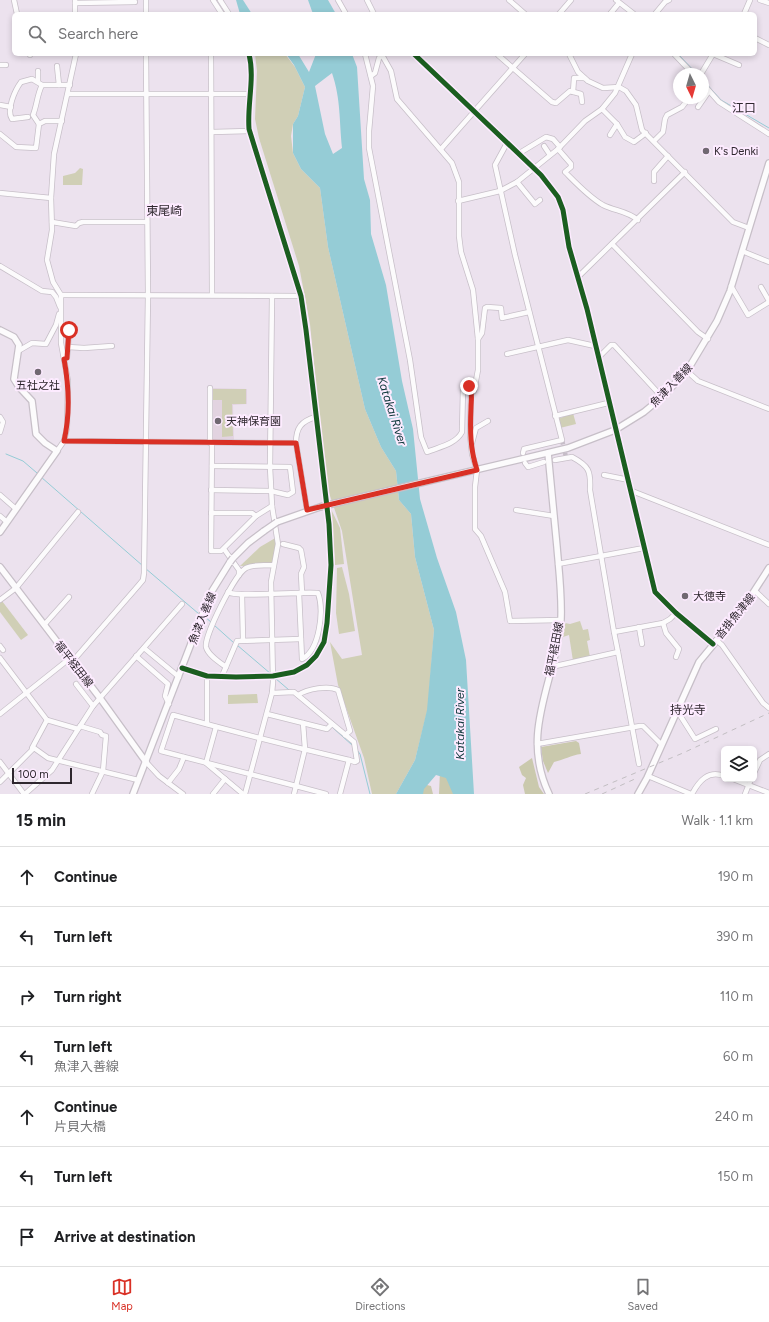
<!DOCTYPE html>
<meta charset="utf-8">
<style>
body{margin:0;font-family:Figtree,"Noto Sans JP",sans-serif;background:#f2f2f2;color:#202124}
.controls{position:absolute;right:12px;bottom:12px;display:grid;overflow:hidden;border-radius:6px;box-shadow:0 2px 6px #0003}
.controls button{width:36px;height:36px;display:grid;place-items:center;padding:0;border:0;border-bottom:1px solid #e0e0e0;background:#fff;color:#202124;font:20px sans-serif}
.compass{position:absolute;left:673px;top:68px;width:36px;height:36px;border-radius:50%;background:#fff;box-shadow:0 2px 6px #0003;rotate:175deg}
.scale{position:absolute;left:12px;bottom:10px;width:60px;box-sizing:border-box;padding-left:4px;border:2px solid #2e272e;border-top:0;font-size:11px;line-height:14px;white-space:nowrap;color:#2e272e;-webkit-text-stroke:3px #fdebff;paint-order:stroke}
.stop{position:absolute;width:12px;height:12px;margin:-9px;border:3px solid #d93025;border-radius:50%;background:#fff}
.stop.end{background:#d93025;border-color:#fff;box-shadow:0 1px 4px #0008}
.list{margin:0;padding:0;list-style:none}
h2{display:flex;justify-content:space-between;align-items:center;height:52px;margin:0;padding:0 16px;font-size:17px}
h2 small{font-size:13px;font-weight:400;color:#757577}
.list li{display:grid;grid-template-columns:26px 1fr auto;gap:12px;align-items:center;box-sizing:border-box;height:60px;padding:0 16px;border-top:1px solid #e0e0e0}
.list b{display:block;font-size:15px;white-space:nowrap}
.list p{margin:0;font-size:13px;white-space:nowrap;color:#757577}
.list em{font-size:13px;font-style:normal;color:#757577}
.icon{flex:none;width:22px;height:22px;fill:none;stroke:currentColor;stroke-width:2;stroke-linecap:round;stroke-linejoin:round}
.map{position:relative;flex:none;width:769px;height:794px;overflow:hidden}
.search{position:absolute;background:#fff;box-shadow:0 2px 6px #0003;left:12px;right:12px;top:12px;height:44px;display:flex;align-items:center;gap:10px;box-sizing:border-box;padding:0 14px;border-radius:6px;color:#757577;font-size:15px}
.sheet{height:472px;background:#fff}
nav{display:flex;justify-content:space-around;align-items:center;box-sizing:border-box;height:56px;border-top:1px solid #e0e0e0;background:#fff;font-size:11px;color:#757577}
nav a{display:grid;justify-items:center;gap:2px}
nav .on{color:#d93025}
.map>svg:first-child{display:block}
</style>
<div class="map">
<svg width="769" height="794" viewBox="0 0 769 794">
<rect width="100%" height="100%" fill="#ece2ee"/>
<polygon fill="#e2d3e0" points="211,388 247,389 247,404 233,405 234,441 211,441"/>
<g fill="#d0cfb6">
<polygon points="255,54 285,54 295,67 305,87 298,116 293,124 291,136 293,153 301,169 320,188 328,247 365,409 381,447 396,471 399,500 411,514 415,557 434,630 428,708 415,760 396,794 372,794 364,758 338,685 330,642 342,659 362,655 342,531 329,493 323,454 310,324 299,266 259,138 255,119 257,71"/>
<polygon points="80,168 83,169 82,185 63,185 63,176 75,173"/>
<polygon points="212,389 246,389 246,404 232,404 233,436 222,437 222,400 212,400"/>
<polygon points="573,413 576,424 560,428 558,419"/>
<polygon points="331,509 340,528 344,564 335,565"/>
<polygon points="277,537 273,565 240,566 260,547"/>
<polygon points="342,567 349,594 355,631 339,634 336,613 337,568"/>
<polygon points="2,601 28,635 21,640 0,612 0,602"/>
<polygon points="580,621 583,630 588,629 590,640 587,641 590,657 573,661 569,635 563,637 565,623 570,624"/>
<polygon points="257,694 258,703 228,704 228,695"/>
</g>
<g fill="#cac9ad">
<path d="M576,741L579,743L581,754C571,755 564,760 554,762L548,773L543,761L541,747Z"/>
<polygon points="532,758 539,787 544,794 525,794 523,785 526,778 522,775 519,767"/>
<polygon points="448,767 458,794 439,794 440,771"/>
<polygon points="423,784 431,786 433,794 412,794"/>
</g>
<g fill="#95ccd6" fill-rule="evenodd">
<polygon points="236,0 243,0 252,14 240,14"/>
<polygon points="308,0 328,0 336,14 313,14"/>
<path d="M286,54H298L309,72L316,54H352L357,67L364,179L370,200L371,234L386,285L402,381L413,429L420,499L437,558L456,612L466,660L474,794H453L446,778L436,775L424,789L423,794H396L415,760L427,710L434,630L415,557L411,514L399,500L396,471L381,447L365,409L328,247L320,188L301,169L293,153V124L298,116L305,87L294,65ZM332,73C341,100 339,120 342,148L333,154L325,134L315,86Z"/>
</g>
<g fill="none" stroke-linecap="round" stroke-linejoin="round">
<g stroke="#95ccd6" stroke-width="1">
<polyline points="658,14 666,3"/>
<polyline points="678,54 697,74"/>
<polyline points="703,80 721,100 769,128"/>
<polyline points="6,454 23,461 37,473"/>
<polyline points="41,477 143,566"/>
<polyline points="145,568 199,614"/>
<polyline points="204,616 212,623"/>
<polyline points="214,625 234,643"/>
<polyline points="237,645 271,674"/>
<polyline points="275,678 289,690"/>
<polyline points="332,727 352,745"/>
<polyline points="357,750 360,754 370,794"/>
</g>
<polyline stroke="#c6bdc8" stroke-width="4.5" stroke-dasharray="4.5 2" stroke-linecap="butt" points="562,440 566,457"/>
<defs>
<g id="minor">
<polyline points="14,0 17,14"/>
<polyline points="75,0 75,14"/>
<polyline points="146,0 146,14"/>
<polyline points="213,0 222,14"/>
<polyline points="220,0 229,14"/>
<polyline points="338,0 346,14"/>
<polyline points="367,0 374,14"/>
<polyline points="509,0 525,14"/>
<polyline points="616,0 634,14"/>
<polyline points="760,0 769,3"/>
<polyline points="75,3 135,2"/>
<polyline points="559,14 571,0"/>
<polyline points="610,14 619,3"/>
<polyline points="655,14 665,2 669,0"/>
<polyline points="744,14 750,0"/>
<polyline points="755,38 769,45"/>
<polyline points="30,54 30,55"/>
<polyline points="211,54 212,295"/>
<path d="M365,54L373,86L369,131V148L410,360L421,437L427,452C439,447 456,444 462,432L463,388L469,386L471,393"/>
<polyline points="414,54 541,175 558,197 563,210 569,247 587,309 655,592 676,613 713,644"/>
<polyline points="569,54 578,72 588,81 603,88 619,87 626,91 636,105 642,130 733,222 749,228"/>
<polyline points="674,54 693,74"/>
<polyline points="713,54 739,65"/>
<polyline points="498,55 552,102 556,103 570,91 581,94 582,102"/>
<polyline points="0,65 6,65"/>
<polyline points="57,66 59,85"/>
<polyline points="701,74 713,54"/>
<polyline points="371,76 375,73 379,58 382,55 391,71 397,99 452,163 459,182 459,236 461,252 473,290 478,339"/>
<polyline points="38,81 38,71"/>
<polyline points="703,84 719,102 769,134"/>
<polyline points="573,92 574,78 584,78"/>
<polyline points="68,94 250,94"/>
<polyline points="0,105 11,107"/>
<polyline points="698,107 709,91"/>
<polyline points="602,109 617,124"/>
<path d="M28,117L12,119C6,110 15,90 21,82L32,79L42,85H70"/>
<path d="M39,124L33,115C37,105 37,95 42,85"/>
<polyline points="212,132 250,131"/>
<polyline points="0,134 16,147 36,148 39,124 45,121 62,121"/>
<polyline points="610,135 617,124 625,137 634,142 646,133"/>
<polyline points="654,141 663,132 665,119 667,115 682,107 689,98"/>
<polyline points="507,143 495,165 515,255 562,440 524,449 523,453"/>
<polyline points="544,146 550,155"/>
<polyline points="441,149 525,54"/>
<path d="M558,149L571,164V167L565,172C577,184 589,197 603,205C615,211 627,211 638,220"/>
<polyline points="518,154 546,137 553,139 560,147"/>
<polyline points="654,181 654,172 668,156"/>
<polyline points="517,182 535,204 540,200"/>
<polyline points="0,193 51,198"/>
<polyline points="458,201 500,191 517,182 558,149 585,121 602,109 615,93 632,54"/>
<polyline points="52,222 76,226 79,223 83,222 147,222"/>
<polyline points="612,244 698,332 708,339"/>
<polyline points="742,251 769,262"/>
<polyline points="0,266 42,291 52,292 56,297 60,307"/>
<polyline points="578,277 685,172"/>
<polyline points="731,286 748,315 769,302"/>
<polyline points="761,287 769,301"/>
<polyline points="61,295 301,296"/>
<polyline points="529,312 502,318 501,308 487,307 485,308 482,333 478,339 478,370 474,391 471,393 470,435 472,454 477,470 475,487 475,529 481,536 505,592 510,621 561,620"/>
<polyline points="68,347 69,330"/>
<polyline points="20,350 32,343 46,344 56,325 59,314"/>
<polyline points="507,354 568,340 595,346"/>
<polyline points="598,358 611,345 614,345 662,397"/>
<polyline points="64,359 67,358 68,347 84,348 112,346"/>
<polyline points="687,371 698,381 769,409"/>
<polyline points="555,416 608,403"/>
<polyline points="0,417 3,422 0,432"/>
<polyline points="64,441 296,443"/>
<polyline points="210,443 210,388"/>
<polyline points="212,443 211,551 221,551 256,516 272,506"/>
<polyline points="472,443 476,428 488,421"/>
<polyline points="57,451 64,441 67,428 68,381 61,343 61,295 53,282 47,260 52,230 51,198 54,154 76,54"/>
<path d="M555,460L572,457C589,466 591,471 590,490L614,632L663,623L670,619L676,613"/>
<polyline points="525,463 528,467 544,462"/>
<polyline points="604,475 629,480"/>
<polyline points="211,490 271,491 288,495 293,492 290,467 212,466"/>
<polyline points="632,491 769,545"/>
<polyline points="0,495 16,509"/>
<path d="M307,510L296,443C296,428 301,421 316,417"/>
<polyline points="516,510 554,516"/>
<polyline points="211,513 252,513 256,516"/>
<polyline points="0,516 7,522"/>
<polyline points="283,544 299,548 301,550 304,567 301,574 302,593"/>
<polyline points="224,549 239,570 239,575"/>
<polyline points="558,564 644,548"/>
<polyline points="755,591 769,604"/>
<path d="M228,592C235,598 303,591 318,593C324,610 320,650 302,659L299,593"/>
<polyline points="242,595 243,639"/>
<polyline points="0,600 16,588 78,512"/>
<polyline points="663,623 666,633 679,649 676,657"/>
<polyline points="44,625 69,597"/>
<polyline points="639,627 642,644"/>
<polyline points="716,640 722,645 763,703 769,708"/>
<polyline points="0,646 3,650"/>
<polyline points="144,648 179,677"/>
<polyline points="618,652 639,764"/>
<polyline points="136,656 168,684 165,696 169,704"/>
<polyline points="0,658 47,720 78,729"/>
<polyline points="72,662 138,586 143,580 144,573 148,295 146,54"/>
<path d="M226,667C219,662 208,655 206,647C204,636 235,574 246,568C253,564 265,566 273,565"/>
<polyline points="551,667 618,652 614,632"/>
<path d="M182,668L207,676L236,677L273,676L294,672L307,665L316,656L324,642L327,623L331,565L329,524L306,330L301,296L249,129C247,104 255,78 249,54"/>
<polyline points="207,676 207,724"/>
<polyline points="222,676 237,641 301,639"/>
<polyline points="76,684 93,706"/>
<path d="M298,695C307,689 328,685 338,690L350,731L345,735"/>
<polyline points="676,709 695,739 716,729"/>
<polyline points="0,714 69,659"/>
<path d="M267,714L303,723L305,749L296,786L161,751L173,715C231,731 290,746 349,760L355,762L357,761L354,742L294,692L272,693"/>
<polyline points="303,723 327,729 332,724"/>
<polyline points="80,726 100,732 102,735 106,736 103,771 92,794"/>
<polyline points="216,727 206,763 243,794"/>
<polyline points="537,744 640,726 643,726 661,744"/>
<polyline points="32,748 47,720"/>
<polyline points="0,762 24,794"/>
<polyline points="146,762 159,776 183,794"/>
<polyline points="754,773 760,760 769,754"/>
<polyline points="648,776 691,794"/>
<polyline points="733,779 769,793"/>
<polyline points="0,782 34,748 48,758 138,780"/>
<polyline points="168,783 179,769 184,757"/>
<polyline points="25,794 52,770 93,706 182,604"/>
<polyline points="213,794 225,779"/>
<polyline points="245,794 272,693 273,682 271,582 278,544 272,506 270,467 272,296"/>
<polyline points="294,794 296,786 326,794"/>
<polyline points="340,794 349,760"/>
<path d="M692,794C699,781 708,770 724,776"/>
<polyline points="745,794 751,779"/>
</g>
<g id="major">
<polyline points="0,330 14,337 19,345 14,379 19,387 32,401 36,434 45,443 57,451 0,532"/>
<path d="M548,453C551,484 554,515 557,547C559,571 562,595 561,619C556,682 519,731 549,794"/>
<polyline points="332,504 568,448 615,430 644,412 662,397 687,371 717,321 730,291 769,163"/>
<polyline points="277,522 320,507"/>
<polyline points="233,558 248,543 264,531"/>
<polyline points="0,567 100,698 146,762"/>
<polyline points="133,794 204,610 212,591 230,562"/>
<polyline points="638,794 647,778 699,662 742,610 769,568"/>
</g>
</defs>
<use href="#minor" stroke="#c7bfc8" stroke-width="6"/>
<use href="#major" stroke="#c7bfc8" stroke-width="8"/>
<use href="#minor" stroke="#fcfbfc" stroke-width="4.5"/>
<use href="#major" stroke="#fcfbfc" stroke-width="5.5"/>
<g stroke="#c2bec2" stroke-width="1" stroke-dasharray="5 5" stroke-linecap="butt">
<polyline points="585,794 683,753 769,713"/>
<polyline points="602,794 637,778"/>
</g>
<defs>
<g id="major-bridge">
<polyline points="320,507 332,504"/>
<polyline points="264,531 277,522"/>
<polyline points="230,562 233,558"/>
</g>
</defs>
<use href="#major-bridge" stroke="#c7bfc8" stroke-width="8" stroke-linecap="butt"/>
<use href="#major-bridge" stroke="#fcfbfc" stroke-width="5.5"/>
<defs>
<g id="cycleway">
<polyline points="414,54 541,175 558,197 563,210 569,247 587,309 655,592 676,613 713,644"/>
<path d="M182,668L207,676L236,677L273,676L294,672L307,665L316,656L324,642L327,623L331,565L329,524L306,330L301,296L249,129C247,104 255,78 249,54"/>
</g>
</defs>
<use href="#cycleway" stroke="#fdebff" stroke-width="8"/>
<use href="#cycleway" stroke="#1b5e20" stroke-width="5"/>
</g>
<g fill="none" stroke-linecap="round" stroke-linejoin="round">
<path stroke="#d93025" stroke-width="5" d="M69,330L67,358L64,359C69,386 70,415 64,441L296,443L307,510L477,470C470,449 470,430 471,407C471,401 473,391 469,386"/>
</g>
<g fill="#706871" stroke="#fdebff" stroke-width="1.5">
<circle cx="706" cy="151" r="4"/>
<circle cx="38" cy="372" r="4"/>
<circle cx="218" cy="421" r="4"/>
<circle cx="685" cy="596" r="4"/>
</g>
<g text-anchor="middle" stroke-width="4" stroke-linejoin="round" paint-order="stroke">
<g font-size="11" fill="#2e272e" stroke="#fdebff" text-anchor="start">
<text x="714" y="155">K's Denki</text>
<text x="38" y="389" text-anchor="middle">五社之社</text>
<text x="226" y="425">天神保育園</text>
<text x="693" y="600">大徳寺</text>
</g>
<g font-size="11" fill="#2e272e" stroke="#fdebff">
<text transform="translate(671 385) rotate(-46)" y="4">魚津入善線</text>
<text transform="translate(735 616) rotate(-51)" y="4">沓掛魚津線</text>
<text transform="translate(202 618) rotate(-68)" y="4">魚津入善線</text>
<text transform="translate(554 649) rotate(-79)" y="4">福平経田線</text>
<text transform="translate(74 664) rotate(52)" y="4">福平経田線</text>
</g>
<g font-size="12" fill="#2e272e" stroke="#fdebff">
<text x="744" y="112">江口</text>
<text x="164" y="215">東尾崎</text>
<text x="688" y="714">持光寺</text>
</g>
<g font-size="12" font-style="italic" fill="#0e373a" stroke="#fdebff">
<text transform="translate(392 411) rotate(72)" y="4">Katakai River</text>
<text transform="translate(460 724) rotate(-90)" y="4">Katakai River</text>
</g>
</g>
</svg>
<div class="controls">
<button><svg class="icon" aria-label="layers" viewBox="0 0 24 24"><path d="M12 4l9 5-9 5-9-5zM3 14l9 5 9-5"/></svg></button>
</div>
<svg class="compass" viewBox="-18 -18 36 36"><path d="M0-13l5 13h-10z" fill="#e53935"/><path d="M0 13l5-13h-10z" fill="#757577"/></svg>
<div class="scale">100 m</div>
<div class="stop" style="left:69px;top:330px"></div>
<div class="stop end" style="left:469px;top:386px"></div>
<div class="search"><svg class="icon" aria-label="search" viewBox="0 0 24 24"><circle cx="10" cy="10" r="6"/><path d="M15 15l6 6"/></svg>Search here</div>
</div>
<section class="sheet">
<h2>15 min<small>Walk · 1.1 km</small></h2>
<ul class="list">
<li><svg class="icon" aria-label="ahead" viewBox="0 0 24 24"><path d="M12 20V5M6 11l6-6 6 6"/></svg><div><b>Continue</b></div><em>190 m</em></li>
<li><svg class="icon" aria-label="left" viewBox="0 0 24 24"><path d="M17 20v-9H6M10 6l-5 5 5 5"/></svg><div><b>Turn left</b></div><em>390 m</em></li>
<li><svg class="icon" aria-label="right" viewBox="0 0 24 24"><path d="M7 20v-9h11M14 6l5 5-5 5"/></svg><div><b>Turn right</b></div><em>110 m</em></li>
<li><svg class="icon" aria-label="left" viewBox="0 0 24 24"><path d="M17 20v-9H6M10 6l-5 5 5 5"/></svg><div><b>Turn left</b><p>魚津入善線</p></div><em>60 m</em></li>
<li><svg class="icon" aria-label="ahead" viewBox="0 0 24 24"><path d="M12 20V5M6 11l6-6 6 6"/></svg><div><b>Continue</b><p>片貝大橋</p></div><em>240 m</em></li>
<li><svg class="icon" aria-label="left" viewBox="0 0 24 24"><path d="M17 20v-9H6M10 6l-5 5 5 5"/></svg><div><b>Turn left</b></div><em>150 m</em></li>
<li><svg class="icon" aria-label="arrive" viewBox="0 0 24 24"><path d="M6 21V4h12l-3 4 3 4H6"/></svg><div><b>Arrive at destination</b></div></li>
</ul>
</section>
<nav>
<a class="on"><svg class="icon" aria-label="map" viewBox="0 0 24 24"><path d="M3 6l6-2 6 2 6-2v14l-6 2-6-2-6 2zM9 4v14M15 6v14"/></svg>Map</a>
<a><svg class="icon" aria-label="directions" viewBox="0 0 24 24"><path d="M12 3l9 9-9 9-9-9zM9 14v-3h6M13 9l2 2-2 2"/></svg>Directions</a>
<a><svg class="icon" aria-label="saved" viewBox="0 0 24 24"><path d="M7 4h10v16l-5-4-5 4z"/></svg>Saved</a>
</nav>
